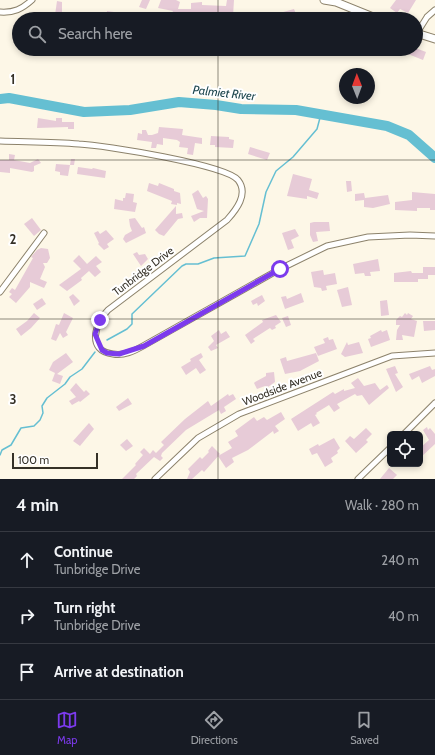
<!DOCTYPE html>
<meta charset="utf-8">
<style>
body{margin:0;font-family:Cabin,sans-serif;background:#242831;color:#f1f3f6}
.controls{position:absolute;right:12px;bottom:12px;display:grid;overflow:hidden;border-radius:6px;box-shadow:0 2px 6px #0003}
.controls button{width:36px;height:36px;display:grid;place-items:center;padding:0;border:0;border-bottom:1px solid #363941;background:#171b24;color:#f1f3f6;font:20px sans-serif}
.compass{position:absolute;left:339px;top:68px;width:36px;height:36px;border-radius:50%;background:#171b24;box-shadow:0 2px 6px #0003;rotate:359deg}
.scale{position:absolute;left:12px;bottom:10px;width:86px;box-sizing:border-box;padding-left:4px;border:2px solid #353127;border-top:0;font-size:11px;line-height:14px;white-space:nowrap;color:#353127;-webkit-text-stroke:3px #fff;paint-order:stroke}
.stop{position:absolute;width:12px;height:12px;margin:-9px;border:3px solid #7c3aed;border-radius:50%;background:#fff}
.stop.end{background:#7c3aed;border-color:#fff;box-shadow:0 1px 4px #0008}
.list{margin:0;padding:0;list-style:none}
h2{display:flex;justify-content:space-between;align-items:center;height:52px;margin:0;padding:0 16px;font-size:17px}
h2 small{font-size:13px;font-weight:400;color:#9ea1a6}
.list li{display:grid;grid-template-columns:26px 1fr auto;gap:12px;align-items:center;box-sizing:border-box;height:56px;padding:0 16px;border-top:1px solid #363941}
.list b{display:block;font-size:15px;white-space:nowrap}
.list p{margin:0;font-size:13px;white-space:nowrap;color:#9ea1a6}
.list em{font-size:13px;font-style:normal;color:#9ea1a6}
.icon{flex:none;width:22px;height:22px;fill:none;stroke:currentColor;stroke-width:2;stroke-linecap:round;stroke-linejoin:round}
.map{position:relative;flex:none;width:435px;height:479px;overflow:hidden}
.search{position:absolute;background:#171b24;box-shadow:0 2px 6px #0003;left:12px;right:12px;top:12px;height:44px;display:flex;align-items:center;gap:10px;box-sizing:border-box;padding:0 14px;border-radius:22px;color:#9ea1a6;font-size:15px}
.sheet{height:220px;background:#171b24}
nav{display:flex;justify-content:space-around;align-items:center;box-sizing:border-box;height:56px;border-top:1px solid #363941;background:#171b24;font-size:11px;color:#9ea1a6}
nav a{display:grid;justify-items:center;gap:2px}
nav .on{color:#7c3aed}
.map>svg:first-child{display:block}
</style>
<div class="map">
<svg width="435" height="479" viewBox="0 0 435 479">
<rect width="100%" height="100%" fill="#fdf7e7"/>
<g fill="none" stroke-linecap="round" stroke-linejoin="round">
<g stroke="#65bfd2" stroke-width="1.5">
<polyline points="107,340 127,329 132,324 132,314 182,266 186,264 198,264 214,258 245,256 259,224 266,192 276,171 293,157 317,129 321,114"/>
<polyline points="0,455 2,450 11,445 21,428 34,426 40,420 43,413 42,406 47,398 65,384 70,377 82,369 95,352"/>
</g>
<polyline stroke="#65bfd2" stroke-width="10" points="0,99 9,98 84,112 130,110 179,102 216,105 241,109 296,110 387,126 409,135 435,158"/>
</g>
<g fill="#e7cbd7">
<polygon points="142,0 150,0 146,9 139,7"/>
<polygon points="161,0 176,0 180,2 178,9 191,9 191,3 202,2 202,5 226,6 227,0 234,0 233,16 217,14 217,12 202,12 202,18 179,19 180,15 172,13 173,11 158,8"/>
<polygon points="396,0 416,0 408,13 400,9 397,13 390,8"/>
<polygon points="57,1 62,2 62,13 70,14 69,19 36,19 36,15 55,15"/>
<polygon points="294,9 298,19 262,19 262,18"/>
<polygon points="107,11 114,12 114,19 106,19"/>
<polygon points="418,49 426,52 423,60 398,50"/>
<polygon points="38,118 56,121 56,118 62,118 62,122 74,122 74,129 68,129 68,127 37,128"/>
<polygon points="159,127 183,129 182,135 202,138 202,144 195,143 193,155 187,154 188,148 179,147 180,142 177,140 163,138 163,145 157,144 156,148 151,148 152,142 137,140 138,133 142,134 142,130 146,130 148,135 152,135 158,133"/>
<polygon points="211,136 229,137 229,139 234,140 233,148 215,147 215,145 210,145"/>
<polygon points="250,147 270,153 267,160 248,154"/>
<polygon points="9,154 15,155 14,160 30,163 38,159 41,163 34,166 34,171 32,172 10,168 10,173 0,172 0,160 9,160"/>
<polygon points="71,159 75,159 74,165 70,165 68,176 60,175 60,172 55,171 56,164 70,165"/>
<polygon points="78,167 92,169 93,168 106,171 105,178 77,174"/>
<polygon points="293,174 312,179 309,190 319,193 317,199 307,196 307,199 287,196"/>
<polygon points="346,181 351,181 352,191 347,192"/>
<polygon points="149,183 158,186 159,183 174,189 174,191 180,193 181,204 177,203 177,205 171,204 172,201 147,191"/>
<polygon points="198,190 203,198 206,196 208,199 207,218 200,218 194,222 191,216 204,211 197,209 192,194"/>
<polygon points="412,192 435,194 435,210 430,210 430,208 417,208 417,211 395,210 395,202 412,200"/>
<polygon points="126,193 134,194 133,202 137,203 135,212 114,209 115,199 123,201 123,198 125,198"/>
<polygon points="364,193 365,198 388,195 390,204 373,208 364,207 364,200 355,201 355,194"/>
<polygon points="176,206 176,214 182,213 183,218 178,219 164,236 159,234 155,230"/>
<polygon points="32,218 41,230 34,236 24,224"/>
<polygon points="135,218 142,228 144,227 146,233 126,243 123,239 125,235 132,231 130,226 129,219"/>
<polygon points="314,222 329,222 330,231 316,232 318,241 313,242 310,235 310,223"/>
<polygon points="295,229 299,236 291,240 294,248 288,250 282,233"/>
<polygon points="106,230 114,239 107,244 109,247 104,250 98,244 99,243 94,233 98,231 100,234"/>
<polygon points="41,248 48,249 50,258 47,263 43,263 45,267 40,279 47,282 44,288 30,282 30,287 16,303 9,297 12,294 9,292 12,288 15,290 33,258 31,257 37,250"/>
<polygon points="137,252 139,255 145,254 148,259 141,266 133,254"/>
<polygon points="79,255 87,264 96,256 102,262 96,266 101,272 95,277 89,271 81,278 82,280 67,291 59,285 81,269 73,261"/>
<polygon points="378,259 380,271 370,272 371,276 365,276 364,273 355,274 353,264"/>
<polygon points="423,267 435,267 435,275 428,275 428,279 418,279 418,282 394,282 394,273 411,271 412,273 423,273"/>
<polygon points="323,270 324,275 335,273 337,284 326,286 327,290 322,291 321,288 314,287 311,272"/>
<polygon points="348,287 352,305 342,307 337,290"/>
<polygon points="301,293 304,302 285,309 281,297 286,296 287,299"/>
<polygon points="73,294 80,301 74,306 69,297"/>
<polygon points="262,295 265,301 258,306 257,303 253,305 251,301"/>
<polygon points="42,298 46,304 37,310 33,304"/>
<polygon points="387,300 389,315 381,316 380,301"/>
<polygon points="34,313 40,318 31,328 21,336 16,329 27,321"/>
<polygon points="64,313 73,318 66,332 68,335 63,338 60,333 56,341 51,339 56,324 59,325"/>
<polygon points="405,313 407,315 408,313 413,316 411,319 417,321 414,337 402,335 403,340 396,340 397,330 400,325 396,325 396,320 400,316 402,317"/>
<polygon points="276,315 281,322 275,326 276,328 272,330 270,328 253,339 255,341 251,344 245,335 263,322 262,320"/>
<polygon points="288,316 291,325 286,327 282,318"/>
<polygon points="423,321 435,321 435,330 424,331"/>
<polygon points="219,330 221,334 226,331 230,337 216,345 218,348 211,351 208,347 214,341 211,336"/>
<polygon points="381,330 382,332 387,330 390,340 371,347 368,339 371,338 370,336"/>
<polygon points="328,337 329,340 333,339 337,349 318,356 314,347 325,343 323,339"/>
<polygon points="347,342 348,345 359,342 363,353 345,357 341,354"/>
<polygon points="66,353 73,362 57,374 63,376 60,384 52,381 55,373 49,370 53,362"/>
<polygon points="201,353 203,357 199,360 206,370 200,374 196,368 186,375 181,367 191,361 190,359"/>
<polygon points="316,353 319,361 300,371 285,374 280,359 286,357 287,361"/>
<polygon points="395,366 398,373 395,374 403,387 396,392 386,369"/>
<polygon points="430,366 432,370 435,369 435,376 422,383 419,376 412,380 409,374"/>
<polygon points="274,372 275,382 268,387 265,386 257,389 254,383 255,382 266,376 266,373"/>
<polygon points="358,378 364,386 375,383 380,390 387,385 389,388 369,405 362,395 357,396 355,394 337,404 340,408 334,412 329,405 316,413 317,414 315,415 320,423 313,427 311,423 298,431 291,419 333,392 335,394 344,389 344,391 355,388 351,383"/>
<polygon points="76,383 84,392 86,390 90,394 80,402 79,401 72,405 69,401 76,397 70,390"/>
<polygon points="228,394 229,396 233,394 236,399 224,407 226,411 221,414 219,410 186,430 162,453 161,456 163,458 160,461 154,457 136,474 137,476 134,479 122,479 136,465 135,464 143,455 140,452 144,448 150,454 153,450 156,453 164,445 161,442 185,419 208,401 211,406"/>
<polygon points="128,398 132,404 119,411 116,407"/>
<polygon points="281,412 285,419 275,426 279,431 274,434 273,431 248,450 232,458 234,462 226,468 218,456 232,448 228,442 238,436 235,431 254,417 257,421 264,417 267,420"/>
<polygon points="89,423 94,429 80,446 73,441"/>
<polygon points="427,427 428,430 430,428 435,434 435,444 420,458 420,448 429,440 423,430"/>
<polygon points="366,428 372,434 366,440 368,442 356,453 345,441 350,436 354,439"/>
<polygon points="334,438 340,448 337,451 338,453 331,458 333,462 325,467 317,453 312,455 309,449 318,444 319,446"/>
<polygon points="127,439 133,446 126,451 120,445"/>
<polygon points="212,446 220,454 204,472 202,470 192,479 187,479 190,472 188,469 200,457 202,459 209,452 208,451"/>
<polygon points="389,468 397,475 393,479 380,479"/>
</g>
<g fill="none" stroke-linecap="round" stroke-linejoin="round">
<defs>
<g id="street">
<path d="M0,12C14,13 22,9 32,0"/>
<polyline points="417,33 427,17 435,10"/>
<path d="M0,141C26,142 53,142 79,144C104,145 226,165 238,180C249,194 236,210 227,220L108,310C95,323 86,351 113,354C124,356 134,351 143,346L280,269L327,246L368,237L410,235L435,236"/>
<polyline points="0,292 44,233"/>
<polyline points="404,434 435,403"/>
<polyline points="155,479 198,438 239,414 392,356 435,353"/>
<polyline points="358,479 390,448"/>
</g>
<g id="secondary">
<polyline points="324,0 336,2 378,19"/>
<polyline points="416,33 435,39"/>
</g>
</defs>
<use href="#street" stroke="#8c826b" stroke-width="7"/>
<use href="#secondary" stroke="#8c826b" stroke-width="9"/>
<use href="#street" stroke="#fff" stroke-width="5"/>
<use href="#secondary" stroke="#fff" stroke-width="7"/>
</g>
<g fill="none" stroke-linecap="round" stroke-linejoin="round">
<polyline stroke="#7c3aed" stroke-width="5" points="100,320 95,334 102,350 107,353 119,354 144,346 280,269"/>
</g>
<path fill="none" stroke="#353127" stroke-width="1" stroke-opacity="0.55" d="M218,0V19M218,49V479M0,160H435M0,319H435"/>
<g text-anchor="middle" stroke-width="4" stroke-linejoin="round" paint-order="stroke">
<g font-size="11" fill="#353127" stroke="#fff">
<text transform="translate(143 271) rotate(-37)" y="4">Tunbridge Drive</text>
<text transform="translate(282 387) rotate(-21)" y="4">Woodside Avenue</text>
</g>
<g font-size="12" font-style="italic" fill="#1d464e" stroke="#fff">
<text transform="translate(224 93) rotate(6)" y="4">Palmiet River</text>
</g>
</g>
<g font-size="13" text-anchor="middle" font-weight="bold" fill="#353127" stroke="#fff" stroke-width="4" stroke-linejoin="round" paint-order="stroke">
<text x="13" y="84">1</text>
<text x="13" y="244">2</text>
<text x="13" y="404">3</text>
</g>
</svg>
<div class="controls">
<button><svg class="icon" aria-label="locate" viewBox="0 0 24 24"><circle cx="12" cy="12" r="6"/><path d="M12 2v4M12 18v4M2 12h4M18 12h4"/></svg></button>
</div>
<svg class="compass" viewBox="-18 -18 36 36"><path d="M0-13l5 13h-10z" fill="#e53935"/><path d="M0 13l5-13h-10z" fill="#9ea1a6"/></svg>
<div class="scale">100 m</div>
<div class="stop" style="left:280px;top:269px"></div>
<div class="stop end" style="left:100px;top:320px"></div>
<div class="search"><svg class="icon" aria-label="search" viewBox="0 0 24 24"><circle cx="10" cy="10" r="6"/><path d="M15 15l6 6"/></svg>Search here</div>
</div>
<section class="sheet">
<h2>4 min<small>Walk · 280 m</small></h2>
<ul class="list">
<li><svg class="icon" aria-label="ahead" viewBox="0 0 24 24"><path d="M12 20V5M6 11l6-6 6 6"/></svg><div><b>Continue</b><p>Tunbridge Drive</p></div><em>240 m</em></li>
<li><svg class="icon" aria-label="right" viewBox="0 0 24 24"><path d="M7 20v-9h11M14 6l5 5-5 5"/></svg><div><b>Turn right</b><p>Tunbridge Drive</p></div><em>40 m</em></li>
<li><svg class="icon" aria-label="arrive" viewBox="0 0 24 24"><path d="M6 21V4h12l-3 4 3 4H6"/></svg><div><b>Arrive at destination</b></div></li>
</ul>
</section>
<nav>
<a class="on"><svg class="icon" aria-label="map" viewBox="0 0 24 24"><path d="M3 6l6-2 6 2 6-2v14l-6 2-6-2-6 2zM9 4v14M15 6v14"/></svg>Map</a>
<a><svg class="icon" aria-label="directions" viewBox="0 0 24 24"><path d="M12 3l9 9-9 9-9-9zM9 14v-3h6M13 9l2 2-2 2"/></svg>Directions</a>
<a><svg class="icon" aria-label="saved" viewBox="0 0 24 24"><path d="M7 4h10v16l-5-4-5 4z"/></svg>Saved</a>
</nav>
